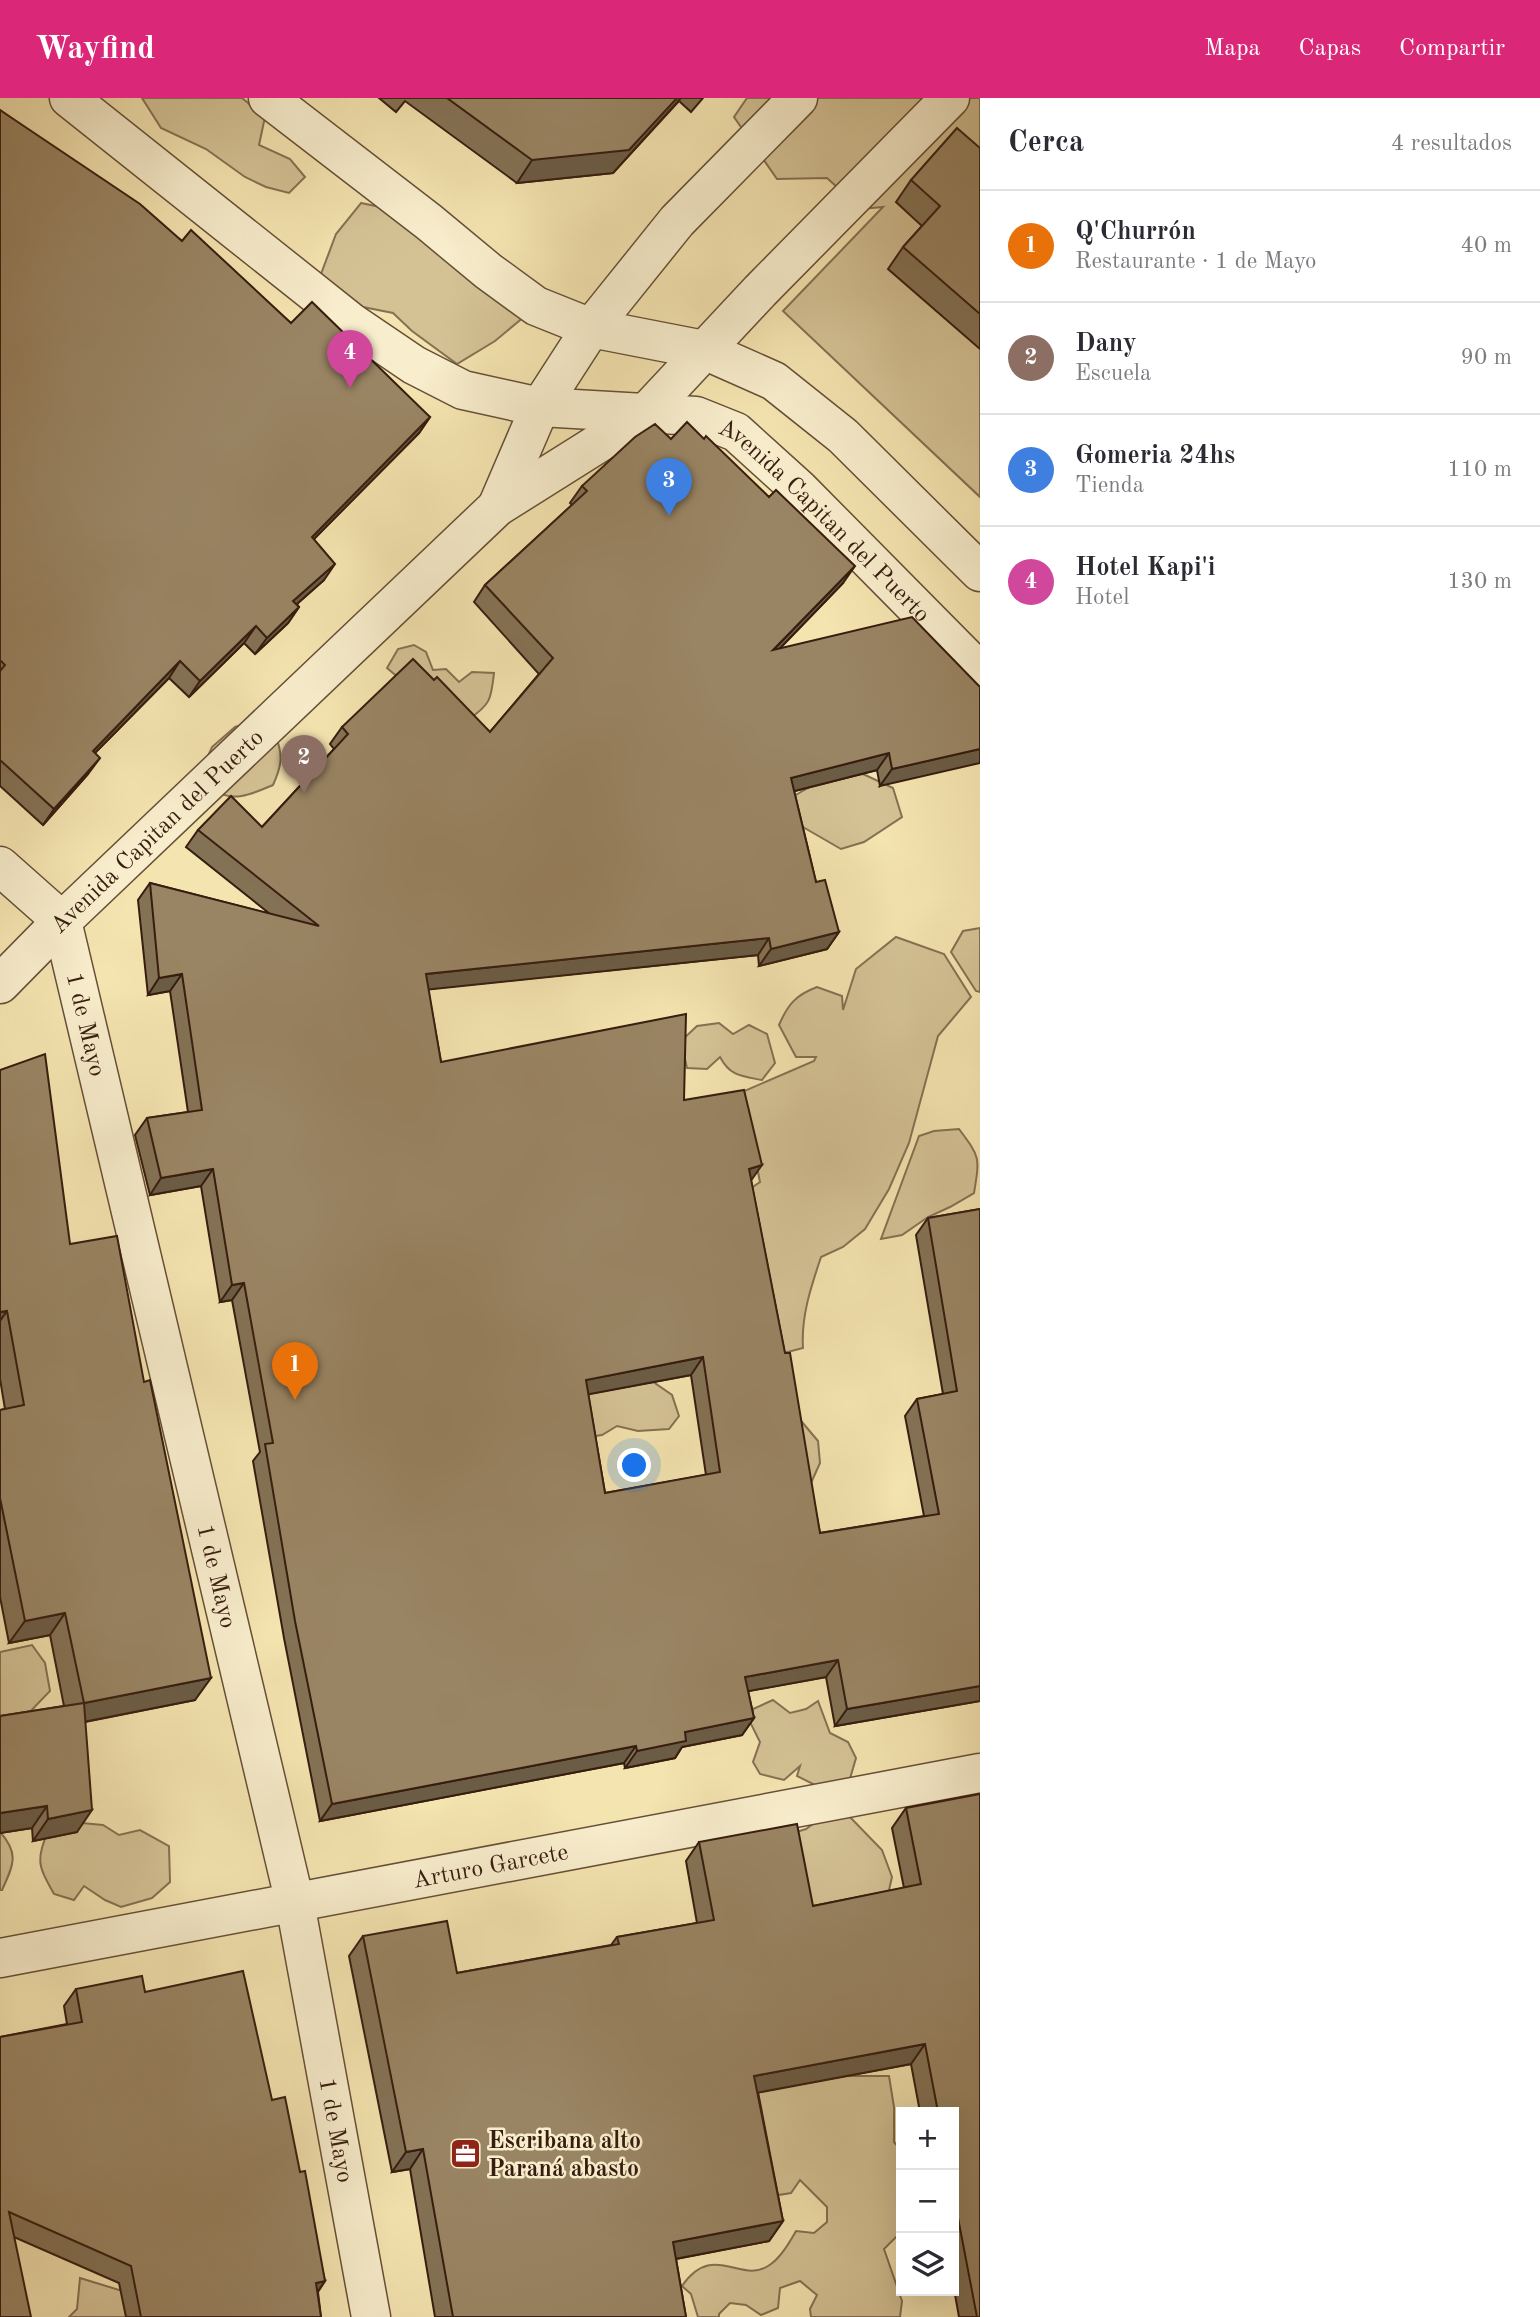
<!DOCTYPE html>
<html lang="es">
<meta charset="utf-8">
<style>
body{margin:0;font-family:"Old Standard TT",serif;background:#f7f7f7;color:#2b2b33}
.controls{position:absolute;right:21px;bottom:21px;display:grid;overflow:hidden;border-radius:0px;box-shadow:0 7px 28px #0002}
.controls button{width:63px;height:63px;display:grid;place-items:center;padding:0;border:0;border-bottom:2px solid #e1e1e2;background:#fff;color:#2b2b33;font:35px sans-serif}
.you{position:absolute;left:635px;top:1368px;width:24px;height:24px;margin:-18px;border:5px solid #fff;border-radius:50%;background:#1a73e8;box-shadow:0 0 0 10px #1a73e833}
.badge{display:grid;place-items:center;width:46px;height:46px;border-radius:50%;background:#db2777;color:#fff;font-size:23px;font-weight:700}
.pin{position:absolute;translate:-50% -58px;filter:drop-shadow(0 2px 4px #0008)}
.pin::after{content:'';position:absolute;top:37px;width:24px;height:21px;background:inherit;clip-path:polygon(0 0,100% 0,50% 100%)}
.list{margin:0;padding:0;list-style:none}
h2{display:flex;justify-content:space-between;align-items:center;height:91px;margin:0;padding:0 28px;font-size:30px}
h2 small{font-size:23px;font-weight:400;color:#7c7c81}
.list li{display:grid;grid-template-columns:46px 1fr auto;gap:21px;align-items:center;box-sizing:border-box;height:112px;padding:0 28px;border-top:2px solid #e1e1e2}
.list b{display:block;font-size:26px;white-space:nowrap}
.list p{margin:0;font-size:23px;white-space:nowrap;color:#7c7c81}
.list em{font-size:23px;font-style:normal;color:#7c7c81}
.icon{flex:none;width:38px;height:38px;fill:none;stroke:currentColor;stroke-width:2;stroke-linecap:round;stroke-linejoin:round}
.map{position:relative;flex:none;width:980px;height:2219px;overflow:hidden}
header{display:flex;align-items:center;gap:42px;box-sizing:border-box;height:98px;padding:0 35px;background:#db2777;color:#fff}
header strong{font-size:33px}
nav{display:flex;gap:38px;margin-inline-start:auto;font-size:24px}
main{display:flex}
aside{flex:1;background:#fff}
.map>svg:first-child{display:block}
</style>
<header>
<strong>Wayfind</strong>
<nav><a>Mapa</a><a>Capas</a><a>Compartir</a></nav>
</header>
<main>
<div class="map">
<svg width="980" height="2219" viewBox="0 0 980 2219">
<rect width="100%" height="100%" fill="#f4e4b0"/>
<filter id="stains"><feTurbulence type="fractalNoise" baseFrequency=".00286" numOctaves="4"/><feColorMatrix values="0 0 0 0 .2 0 0 0 0 .09 0 0 0 0 .02 0 0 0 .5 -.17"/></filter>
<radialGradient id="worn" r=".72"><stop offset=".6" stop-color="#630" stop-opacity="0"/><stop offset="1" stop-color="#630" stop-opacity=".3"/></radialGradient>
<g fill="#d4c295" stroke="#867052" stroke-width="2">
<polygon points="142,0 242,0 265,19 259,47 290,61 305,79 289,95 266,89 245,79 206,51 161,30"/>
<polygon points="747,0 980,0 980,399 783,213 883,109 861,111 827,80 777,81 734,19"/>
<polygon points="361,105 385,110 525,218 495,243 457,266 412,233 393,215 363,209 321,176 336,136"/>
<path d="M414,547L426,554L433,572L446,571L459,584L472,574L494,575C491,601 491,606 469,621L400,581L387,570L398,551Z"/>
<path d="M252,624L274,633C283,656 283,665 273,687C252,696 233,705 214,692L207,660L212,649L235,629Z"/>
<polygon points="863,676 893,690 902,719 864,744 841,751 789,721 789,701 830,677"/>
<polygon points="980,830 980,894 976,893 951,854 963,833"/>
<path d="M896,839L944,856L971,899L938,938L909,1045L889,1091L865,1131L843,1149L821,1159C811,1189 801,1218 803,1250L776,1257L715,1114L760,1084L742,994L814,963L816,959H796L779,927C788,906 796,897 817,889L842,898L843,912L856,871Z"/>
<path d="M719,925L733,936L749,927L767,936L775,965L762,982C741,978 730,978 720,959L707,971L687,970L681,943L697,928Z"/>
<path d="M959,1031C980,1059 980,1059 974,1095L950,1109L928,1119L902,1137L881,1141L919,1038L934,1033Z"/>
<polygon points="576,1277 646,1279 672,1297 679,1318 669,1331 638,1333 617,1328 602,1337 581,1340"/>
<polygon points="802,1324 818,1343 820,1365 806,1396 783,1334"/>
<polygon points="32,1547 45,1565 50,1593 0,1645 0,1554"/>
<polygon points="773,1602 790,1615 806,1611 818,1603 830,1635 848,1644 856,1660 849,1684 815,1687 797,1678 800,1668 784,1682 760,1676 753,1664 760,1644 749,1622 753,1611"/>
<polygon points="848,1717 882,1752 892,1779 886,1805 817,1812 802,1804 790,1736 806,1731 817,1723"/>
<path d="M71,1724L103,1727L119,1737L140,1732L169,1748L170,1784L152,1800L121,1809L105,1802L84,1788L74,1802L54,1796C36,1764 37,1763 49,1729Z"/>
<path d="M0,1734C20,1756 13,1768 2,1792H0Z"/>
<path d="M824,1973L847,1978H889L894,2009V2044L901,2052V2137L896,2139L884,2151L902,2203L900,2219H811L810,2211L817,2197L800,2183L780,2190L778,2210L761,2217L746,2207L730,2205L719,2216V2219H698L691,2196L682,2188C713,2143 741,2186 768,2168C780,2161 789,2145 796,2133L814,2135L827,2124V2109L800,2082L791,2095L772,2098L744,1984Z"/>
<polygon points="80,2180 142,2199 147,2219 69,2219 77,2211"/>
</g>
<g fill="none" stroke-linecap="round" stroke-linejoin="round">
<defs>
<g id="minor">
<path id="s1" d="M69,0L352,225L414,267L463,292L540,309L696,318L736,334L799,391L980,574"/>
<polyline points="268,0 429,124 488,173 536,208 591,230 704,252 774,283 843,338 980,474"/>
<polyline points="497,409 540,309 591,230 677,123 798,0"/>
<path id="s2" d="M0,768L62,823L295,1805L371,2219"/>
<path id="s3" d="M0,886L62,823L497,409L645,316L760,193L950,0"/>
<path id="s4" d="M0,1860L980,1675"/>
</g>
</defs>
<use href="#minor" stroke="#664f37" stroke-width="41"/>
<use href="#minor" stroke="#f8edcc" stroke-width="38"/>
</g>
<g fill="#847255" stroke="#371d0f" stroke-width="2" fill-rule="evenodd">
<polygon points="379,0 703,0 691,14 679,3 613,75 517,85 405,3 396,14"/>
<polygon points="0,12 182,143 291,225 430,319 419,335 314,441 324,482 297,506 299,509 288,525 255,556 244,545 189,599 169,580 95,655 88,676 43,727 0,688"/>
<polygon points="980,50 980,251 888,171 903,149 922,128 896,104 911,82"/>
<path d="M671,341L843,485L779,551L980,589L880,688L877,672L794,693L816,784L839,834L827,851L759,868L758,857L428,891L441,964L684,1002L751,1083L820,1435L924,1418L905,1318L917,1301L943,1296L916,1137L928,1120L980,1111V1603L835,1628L826,1579L748,1593L754,1620L742,1637L682,1649L675,1660L625,1670L624,1665L320,1723L284,1540L253,1363L260,1354L232,1202L220,1204L201,1088L150,1097L135,1037L147,1020L188,1014L170,893L148,897L138,802L150,785L270,816L186,749L198,732L262,729L334,651L330,646L342,629L434,582L490,634L539,576L474,504L485,487L572,407L570,405L582,388ZM691,1277L706,1377L605,1395L588,1296Z"/>
<polygon points="0,972 70,1146 195,1602 85,1624 77,1734 33,1743 32,1730 0,1735 0,1618 64,1608 50,1537 9,1545 0,1499 0,1312 5,1311 0,1281"/>
<polygon points="980,1696 980,2219 959,2219 954,2191 954,2014 920,2014 911,1966 758,1994 783,2123 769,2143 676,2161 686,2219 435,2219 410,2071 392,2074 349,1858 363,1838 457,1875 611,1847 617,1839 697,1825 686,1763 699,1744 813,1808 904,1790 892,1730 906,1710"/>
<polygon points="76,1891 145,1894 272,2002 300,2074 325,2183 318,2194 321,2219 126,2219 119,2185 14,2139 0,2219 0,1939 67,1926 64,1908"/>
</g>
<g fill="#6b5c45" stroke="#371d0f" stroke-width="2">
<polygon points="677,0 681,0 613,75 517,85 532,62"/>
<polygon points="430,319 419,335 300,455 312,439"/>
<polygon points="335,466 324,482 282,519 293,503"/>
<polygon points="855,468 843,485 762,569 773,552"/>
<polygon points="299,509 288,525 255,556 267,540"/>
<polygon points="256,528 244,545 189,599 200,583"/>
<polygon points="180,563 169,580 81,669 93,653"/>
<polygon points="980,651 980,665 880,688 892,671"/>
<polygon points="889,655 877,672 779,697 791,680"/>
<polygon points="100,660 88,676 43,727 54,711"/>
<polygon points="839,834 827,851 759,868 771,851"/>
<polygon points="769,840 758,857 414,893 426,876"/>
<polygon points="182,876 170,893 148,897 159,880"/>
<polygon points="762,1067 750,1084 749,1071"/>
<polygon points="213,1071 201,1088 150,1097 161,1080"/>
<polygon points="244,1185 232,1202 220,1204 232,1187"/>
<polygon points="7,1213 0,1223 0,1214"/>
<polygon points="703,1259 691,1277 574,1299 586,1282"/>
<polygon points="65,1515 50,1537 9,1545 25,1523"/>
<polygon points="838,1562 826,1579 733,1596 745,1579"/>
<polygon points="211,1580 195,1602 68,1627 84,1605"/>
<polygon points="980,1588 980,1603 835,1628 847,1611"/>
<polygon points="754,1620 742,1637 682,1649 675,1660 625,1670 637,1653 685,1634"/>
<polygon points="636,1648 624,1665 320,1723 332,1706"/>
<polygon points="47,1708 32,1730 0,1735 0,1715"/>
<polygon points="92,1712 77,1734 33,1743 48,1721"/>
<polygon points="925,1946 911,1966 740,1998 754,1978"/>
<polygon points="423,2051 410,2071 392,2074 406,2054"/>
<polygon points="783,2123 769,2143 659,2164 673,2144"/>
<polygon points="325,2183 313,2200 316,2185"/>
</g>
<g fill="#998463" stroke="#371d0f" stroke-width="2" fill-rule="evenodd">
<polygon points="447,0 677,0 629,52 532,62"/>
<polygon points="0,12 140,106 182,143 191,132 291,225 312,204 430,319 312,439 335,466 293,503 299,509 267,540 256,528 200,583 180,563 93,653 100,660 54,711 0,662 0,573 5,567 0,562"/>
<polygon points="957,30 980,50 980,216 903,149 940,108 911,82"/>
<path d="M687,324L704,341L706,338L769,399L776,392L855,468L773,552L912,519L980,589V651L892,671L889,655L791,680L816,784L825,782L839,834L771,851L769,840L426,876L441,964L686,916L684,1002L744,992L762,1067L749,1071L785,1255H790L820,1435L939,1416L917,1301L957,1293L928,1120L980,1111V1588L847,1611L838,1562L745,1579L754,1620L685,1634L686,1643L637,1653L636,1648L332,1706L295,1523L265,1346L273,1345L244,1185L232,1187L213,1071L161,1080L147,1020L202,1012L182,876L159,880L150,785L319,828L198,732L231,698L262,729L348,636L342,629L413,561L434,582L437,579L490,634L553,560L485,487L587,393L582,388L635,339L655,326L671,341ZM703,1259L720,1374L605,1395L586,1282Z"/>
<polygon points="45,956 70,1146 117,1138 144,1284 150,1282 211,1580 84,1605 65,1515 25,1523 0,1400 0,1312 24,1307 7,1213 0,1214 0,972"/>
<polygon points="84,1605 92,1712 48,1721 47,1708 0,1715 0,1618"/>
<polygon points="980,1696 980,2219 977,2219 954,2099 954,2014 938,2014 925,1946 754,1978 783,2123 673,2144 686,2219 453,2219 423,2051 406,2054 363,1838 447,1823 457,1875 619,1846 617,1839 714,1822 699,1744 797,1726 813,1808 921,1786 906,1710"/>
<polygon points="243,1873 272,2002 285,1999 300,2074 305,2073 325,2183 316,2185 321,2219 141,2219 131,2168 9,2114 31,2219 0,2219 0,1939 82,1924 76,1891 142,1878 145,1894"/>
</g>
<defs>
<symbol id="office-square" viewBox="-11 -11 22 22"><rect x="-9" y="-9" width="18" height="18" rx="4" fill="#8f2418" stroke="#f8edcc"/><path d="M-6-3h4V-5.5h4V-3h4V5H-6ZM-1-4.5V-3h2v-1.5ZM-6 0V1H6V0Z" fill="#fff"/></symbol>
</defs>
<g fill-rule="evenodd">
<use href="#office-square" x="448" y="2038" width="35" height="35"/>
</g>
<g text-anchor="middle" stroke-width="5" stroke-linejoin="round" paint-order="stroke">
<g font-size="24" fill="#371d0f" stroke="#f8edcc">
<text dy="8" stroke="none"><textPath href="#s1" startOffset="894">Avenida Capitan del Puerto</textPath></text>
<text dy="8" stroke="none"><textPath href="#s3" startOffset="219">Avenida Capitan del Puerto</textPath></text>
<text dy="8" stroke="none"><textPath href="#s2" startOffset="189">1 de Mayo</textPath></text>
<text dy="8" stroke="none"><textPath href="#s2" startOffset="756">1 de Mayo</textPath></text>
<text dy="8" stroke="none"><textPath href="#s4" startOffset="499">Arturo Garcete</textPath></text>
<text dy="8" stroke="none"><textPath href="#s2" startOffset="1323">1 de Mayo</textPath></text>
</g>
<g font-size="24" font-weight="bold" fill="#371d0f" stroke="#f8edcc" text-anchor="start">
<text x="488" y="2050">Escribana alto<tspan x="488" dy="28">Paraná abasto</tspan></text>
</g>
</g>
<rect width="100%" height="100%" filter="url(#stains)"/>
<rect width="100%" height="100%" fill="url(#worn)"/>
</svg>
<div class="controls">
<button>+</button>
<button>−</button>
<button><svg class="icon" aria-label="layers" viewBox="0 0 24 24"><path d="M12 4l9 5-9 5-9-5zM3 14l9 5 9-5"/></svg></button>
</div>
<div class="you"></div>
<div class="pin badge" style="left:295px;top:1302px;background:#e8710a">1</div>
<div class="pin badge" style="left:304px;top:695px;background:#8d6e63">2</div>
<div class="pin badge" style="left:669px;top:418px;background:#3f7fe0">3</div>
<div class="pin badge" style="left:350px;top:290px;background:#d1479c">4</div>
</div>
<aside>
<h2>Cerca<small>4 resultados</small></h2>
<ul class="list">
<li><span class="badge" style="background:#e8710a">1</span><div><b>Q'Churrón</b><p>Restaurante · 1 de Mayo</p></div><em>40 m</em></li>
<li><span class="badge" style="background:#8d6e63">2</span><div><b>Dany</b><p>Escuela</p></div><em>90 m</em></li>
<li><span class="badge" style="background:#3f7fe0">3</span><div><b>Gomeria 24hs</b><p>Tienda</p></div><em>110 m</em></li>
<li><span class="badge" style="background:#d1479c">4</span><div><b>Hotel Kapi'i</b><p>Hotel</p></div><em>130 m</em></li>
</ul>
</aside>
</main>
